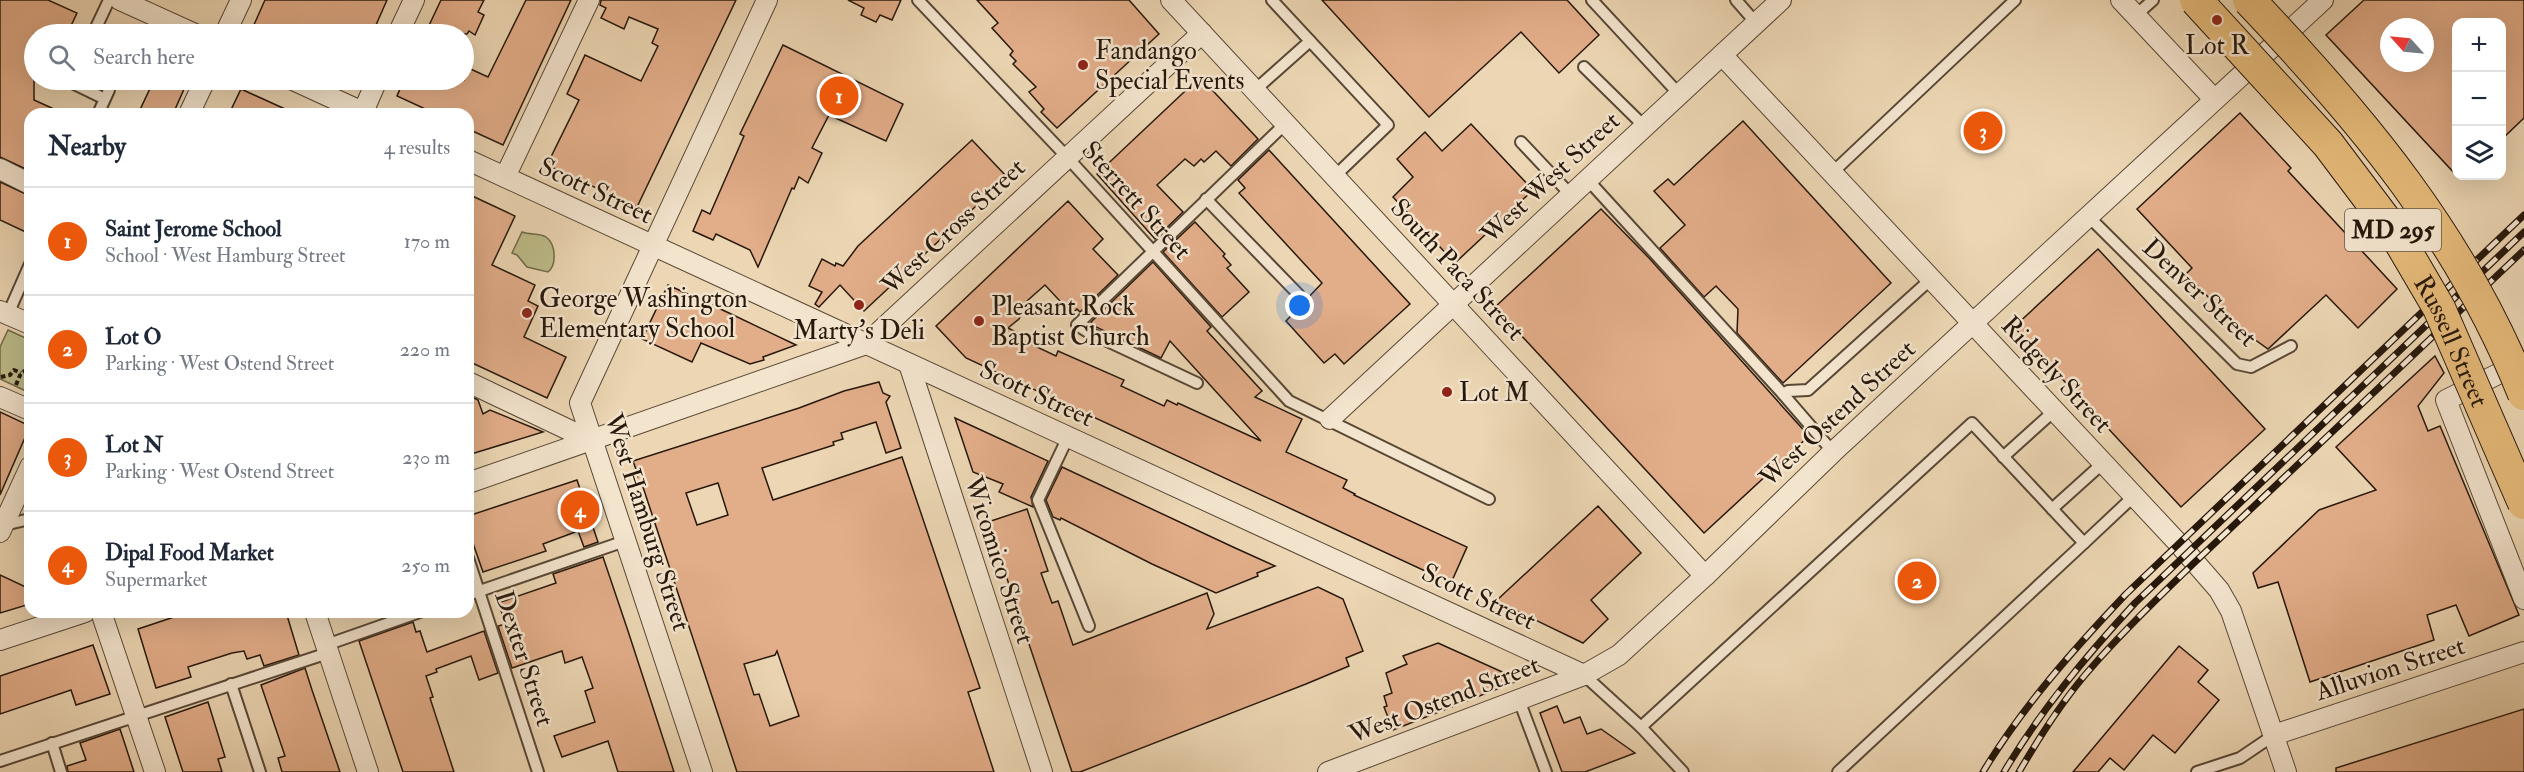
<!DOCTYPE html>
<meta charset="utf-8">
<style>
body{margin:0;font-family:"IM FELL Double Pica",serif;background:#f2f2f3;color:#1f2937}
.controls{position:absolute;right:18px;top:18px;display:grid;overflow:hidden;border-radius:12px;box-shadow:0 6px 24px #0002}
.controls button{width:54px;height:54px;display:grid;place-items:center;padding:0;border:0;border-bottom:2px solid #e0e1e3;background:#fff;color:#1f2937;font:30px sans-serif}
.compass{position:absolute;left:2380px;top:18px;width:54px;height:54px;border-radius:50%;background:#fff;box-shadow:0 6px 24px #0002;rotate:297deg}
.you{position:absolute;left:1300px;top:306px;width:21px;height:21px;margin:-15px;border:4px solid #fff;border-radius:50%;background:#1a73e8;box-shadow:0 0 0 9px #1a73e833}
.badge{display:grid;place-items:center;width:39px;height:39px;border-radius:50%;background:#ea580c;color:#fff;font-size:20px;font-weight:700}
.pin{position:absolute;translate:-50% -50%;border:3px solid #fff;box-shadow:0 2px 6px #0006}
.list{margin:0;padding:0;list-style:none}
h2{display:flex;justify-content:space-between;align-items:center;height:78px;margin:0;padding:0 24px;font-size:26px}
h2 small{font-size:20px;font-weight:400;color:#747a83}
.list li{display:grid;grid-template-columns:39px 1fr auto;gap:18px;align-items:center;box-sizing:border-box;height:108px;padding:0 24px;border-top:2px solid #e0e1e3}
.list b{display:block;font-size:22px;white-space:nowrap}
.list p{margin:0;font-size:20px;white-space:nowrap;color:#747a83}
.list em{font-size:20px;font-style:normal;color:#747a83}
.icon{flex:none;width:33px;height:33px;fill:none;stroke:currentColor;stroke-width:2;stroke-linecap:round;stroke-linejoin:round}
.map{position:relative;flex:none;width:2524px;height:772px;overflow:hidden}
.search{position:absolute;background:#fff;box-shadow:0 6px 24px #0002;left:24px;top:24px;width:450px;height:66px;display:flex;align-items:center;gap:15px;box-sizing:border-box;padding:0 21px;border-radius:33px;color:#747a83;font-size:22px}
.panel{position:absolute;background:#fff;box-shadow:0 6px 24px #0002;left:24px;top:108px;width:450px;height:510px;border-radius:18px}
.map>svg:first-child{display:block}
</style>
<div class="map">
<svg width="2524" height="772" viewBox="0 0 2524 772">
<rect width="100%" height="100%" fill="#ecd6b3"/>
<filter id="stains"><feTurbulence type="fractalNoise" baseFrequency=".00333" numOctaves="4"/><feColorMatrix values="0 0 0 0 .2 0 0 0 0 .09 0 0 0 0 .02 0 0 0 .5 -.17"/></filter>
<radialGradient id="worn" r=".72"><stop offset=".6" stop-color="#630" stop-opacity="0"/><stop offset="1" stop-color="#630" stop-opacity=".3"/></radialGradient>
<g fill="#bdbc89" stroke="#726a4a" stroke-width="1.5">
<path d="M522,232C530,235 540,233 546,237C556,244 557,265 548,272L527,267L517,255L512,253Z"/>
<polygon points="8,330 30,340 30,393 0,379 0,347"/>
</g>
<g fill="#e2ad89" stroke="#27180c" stroke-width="1.5" fill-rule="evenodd">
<polygon points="0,0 48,0 77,13 67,34 34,34 34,100 65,114 30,114 30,171 0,157"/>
<polygon points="265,0 387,0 372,34 268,34 253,27"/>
<polygon points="441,0 484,0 478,12 484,15 475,35 469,31 467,34 425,34"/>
<polygon points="526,0 571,0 503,145 468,129 468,114 436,114 397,96 404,80 464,80 464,66 488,77"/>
<polygon points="601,0 736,0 637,207 547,165 579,100 567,94 585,55 641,81 658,46 652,43 658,29 629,17 624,29 601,18 606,8 600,5"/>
<polygon points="848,0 901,0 892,20 880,15 876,22 861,15 864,8"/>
<polygon points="977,0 1129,0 1159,34 1057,128 1041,112 1044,109 1029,92 1036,87 1013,64 1016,61 1010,55 1013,51 992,28 998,23"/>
<polygon points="1322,0 1567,0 1599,35 1559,73 1521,32 1429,117"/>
<path d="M2364,0H2524V118L2502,139V22H2457V176L2326,35ZM2389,27H2425V63H2389Z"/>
<polygon points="783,45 903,104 886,141 829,115 812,148 822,153 808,183 799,177 794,189 792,188 758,267 750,250 716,234 713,240 693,231 702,210 710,214 744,136 740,134"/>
<polygon points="1200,77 1258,139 1231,166 1216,151 1204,162 1201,159 1194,166 1185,159 1157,185 1183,212 1155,239 1097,174"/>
<polygon points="154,80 188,80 173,114 138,114"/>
<polygon points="241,89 296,114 229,114"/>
<polygon points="2240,113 2291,168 2288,171 2397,289 2358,328 2326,295 2268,349 2236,326 2186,274 2192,268 2137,209"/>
<polygon points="1743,121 1891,283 1783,383 1737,333 1738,309 1716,286 1704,297 1660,248 1685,225 1654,191 1668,179 1674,185"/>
<polygon points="1471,124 1533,190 1455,263 1393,197 1413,177 1397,159 1425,132 1442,151"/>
<polygon points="972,140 1007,177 864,311 840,285 819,307 815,304 822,292 809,286 822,259 835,266 836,263 843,266 858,246"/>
<polygon points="1269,150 1410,304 1344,364 1335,354 1324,363 1286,321 1322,283 1239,193 1245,188 1238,180"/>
<polygon points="0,182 30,196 30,234 0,220"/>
<polygon points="468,194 515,216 492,265 535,285 528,301 538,306 524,337 566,357 547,398 468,361"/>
<polygon points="1068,201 1103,239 1093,249 1118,275 1080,312 1077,309 1072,314 1045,285 1027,301 1019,319 1008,328 1024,336 1022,340 1056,356 1058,351 1124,380 1121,386 1164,406 1167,400 1177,405 1178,403 1261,441 1170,341 1161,358 1096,327 1091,322 1153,262 1211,327 1207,331 1262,391 1255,397 1302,419 1286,452 1347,480 1343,488 1355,494 1354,495 1467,547 1451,583 966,358 936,326"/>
<polygon points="1601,209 1649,258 1809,436 1704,533 1495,307"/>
<polygon points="1195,222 1225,254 1223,256 1231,265 1227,268 1249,292 1222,317 1163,252"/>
<polygon points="2098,249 2265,429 2181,507 2014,327"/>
<polygon points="668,285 729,313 796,345 763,357 764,360 750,364 701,343 692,362 642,339"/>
<polygon points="2435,356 2444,373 2418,406 2428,431 2440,426 2519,615 2469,636 2456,605 2427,615 2434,640 2310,682 2278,582 2258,588 2253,573 2319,510 2376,490 2336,447"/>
<path d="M879,382L883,393L890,396L886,402L901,448L886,453L876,422L841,433L843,439L833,442L834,445L762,468L773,500L902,457L980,688L968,692L994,772H737L642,484L635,481L638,475L633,461L799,408L844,391ZM718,483L728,515L697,525L686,493ZM777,651L799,716L770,726L759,694L754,695L744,664L775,655Z"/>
<polygon points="468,395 478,400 483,414 490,410 543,432 468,455"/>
<polygon points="0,412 30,426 0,495"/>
<polygon points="955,418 1048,461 1031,497 1033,507 999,492 1003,484 973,472"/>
<polygon points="1062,467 1233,547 1275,566 1257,573 1258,576 1216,593 1152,564 1061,518 1060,520 1053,517 1046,500"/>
<polygon points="577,480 598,542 584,547 578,531 543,544 546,551 483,572 468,529 468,516"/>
<polygon points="1598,506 1641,553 1591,600 1608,619 1583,643 1496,601"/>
<polygon points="1027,509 1048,571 1041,573 1052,603 1058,601 1073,645 1207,593 1214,614 1207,629 1318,587 1343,599 1363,651 1346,658 1349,666 1306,684 1080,772 1072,772 988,522"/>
<polygon points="603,557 628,631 674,772 618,772 608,741 562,757 554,736 595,722 585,691 593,688 582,657 565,663 562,651 512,668 498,626 506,624 498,603 556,583 553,574"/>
<polygon points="0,575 30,589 30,604 0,613"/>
<polygon points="189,612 286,612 299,655 264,666 260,655 247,659 244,651 232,653 188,667 191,677 156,688 138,629"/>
<polygon points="413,622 416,632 420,631 427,652 484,631 498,673 479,680 471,656 436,669 437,672 426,676 433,697 430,698 454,772 403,772 359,641"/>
<polygon points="1438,643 1520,680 1393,730 1384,707 1387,706 1384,696 1392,693 1386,673 1407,664 1403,656"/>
<polygon points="93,645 110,694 76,705 71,690 0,714 0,676"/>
<polygon points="2179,646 2208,670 2198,682 2219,700 2175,753 2153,735 2124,770 2110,758 2098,772 2073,772"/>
<polygon points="305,668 312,690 340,772 282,772 278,758 285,756 261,685"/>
<polygon points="208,702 225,757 218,759 222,772 183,772 165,717"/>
<polygon points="1557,706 1564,723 1580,717 1587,734 1601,729 1635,753 1585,772 1562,772 1540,713"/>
<polygon points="2524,709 2524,772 2336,772 2336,768"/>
<polygon points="120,729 134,772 68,772 67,766 86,760 80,743"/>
</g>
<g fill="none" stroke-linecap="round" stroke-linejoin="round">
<defs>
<g id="lane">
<polyline points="918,0 1067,157 1289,401 1489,499"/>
<polyline points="1272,0 1388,125 1335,176"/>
<polyline points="1592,0 1679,94"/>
<polyline points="1736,0 1756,23"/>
<polyline points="2135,16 2153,0"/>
<polyline points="93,34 109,0"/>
<polyline points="1584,67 1644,126"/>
<polyline points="72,80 70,82 99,96"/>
<polyline points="1255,90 1310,41"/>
<polyline points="98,114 109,90"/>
<polyline points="1521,142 1571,195"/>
<polyline points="1832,173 2015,0"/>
<polyline points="1588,180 1783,394"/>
<polyline points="1206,199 1299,295"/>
<polyline points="2088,216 2237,364 2251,367 2291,346"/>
<polyline points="8,314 30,264"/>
<polyline points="1197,383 1088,332 1077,325 1286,123"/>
<polyline points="1068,437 1038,500 1089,626"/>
<polyline points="1833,452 1783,394 1788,391 1808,390 1931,279"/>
<polyline points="2003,457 2054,411"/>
<polyline points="2052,509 2103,463"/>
<polyline points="4,525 30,519"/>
<polyline points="2084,543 2134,496"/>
<polyline points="468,558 538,772"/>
<polyline points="468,595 625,541"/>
<polyline points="326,645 420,612"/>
<polyline points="1584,675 1641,727 1683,772"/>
<polyline points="231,684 260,772"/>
<polyline points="1519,700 1546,772"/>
<polyline points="1641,727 1972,423 2084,543 1838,772"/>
<polyline points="52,743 61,772"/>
<polyline points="0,761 328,653"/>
<polyline points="2197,772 2240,758 2274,735"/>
</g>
<g id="street">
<polyline points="120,0 195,34"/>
<polyline points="1171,0 1705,576"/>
<polyline points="2121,0 2214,99"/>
<polyline points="225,34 241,0"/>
<polyline points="398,34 414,0"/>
<polyline points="1722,55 2179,544 2219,590 2231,611 2286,772"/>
<polyline points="293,80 367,114"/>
<polyline points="363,112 377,80"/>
<polyline points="189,114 205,80"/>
<polyline points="468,160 1584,675"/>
<polyline points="0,169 30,184"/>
<polyline points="505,177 589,0"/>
<polyline points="0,311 30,324"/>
<polyline points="2522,362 2446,400 2524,599"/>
<polyline points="909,364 1042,772"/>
<polyline points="468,382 592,441"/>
<polyline points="0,397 30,410"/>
<polyline points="1330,419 1781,0"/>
<polyline points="468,483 866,344 1202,33"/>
<polyline points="0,532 30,467"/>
<polyline points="101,612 155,772"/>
<polyline points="315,612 368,772"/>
<polyline points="0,640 85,612"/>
<polyline points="2274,735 2524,652"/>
<polyline points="702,772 580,403 767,0"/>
<polyline points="1328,772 1584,675 1619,655 1705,576 1833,452 2323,0"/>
</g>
</defs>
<use href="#lane" stroke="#584836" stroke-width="14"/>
<use href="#street" stroke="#584836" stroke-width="22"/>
<g stroke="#27180c" stroke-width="4" stroke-dasharray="4.5 3" stroke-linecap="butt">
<polyline points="1,377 10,375 14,370 21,373"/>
<polyline points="16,385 21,373 30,368"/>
</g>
<use href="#lane" stroke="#f3e4ce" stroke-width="10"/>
<use href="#street" stroke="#f3e4ce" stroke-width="20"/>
<defs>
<g id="rail">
<path d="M1983,772C2023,706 2073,650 2126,594L2524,215"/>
<path d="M2004,772C2041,710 2086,656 2135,603L2524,232"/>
<path d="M2019,772C2040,736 2064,698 2092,667C2124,630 2160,596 2195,562L2524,250"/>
</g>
</defs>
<use href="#rail" stroke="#27180c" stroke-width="7"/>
<use href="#rail" stroke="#f3e4ce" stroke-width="4.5" stroke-dasharray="14" stroke-linecap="butt"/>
<defs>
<g id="primary-bridge">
<path id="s1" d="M2196,0L2328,144L2395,233L2439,308L2524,503"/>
<path d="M2249,0C2363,120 2462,238 2524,394"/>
</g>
</defs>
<use href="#primary-bridge" stroke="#27180c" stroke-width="34" stroke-linecap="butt"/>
<use href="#primary-bridge" stroke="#e6bb7a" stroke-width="32"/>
</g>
<g fill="#8f2418" stroke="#f3e4ce" stroke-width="2">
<circle cx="2217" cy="20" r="6"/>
<circle cx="1083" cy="65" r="6"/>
<circle cx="859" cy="305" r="6"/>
<circle cx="527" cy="313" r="6"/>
<circle cx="979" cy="321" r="6"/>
<circle cx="1447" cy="392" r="6"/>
</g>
<g text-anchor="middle" stroke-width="5" stroke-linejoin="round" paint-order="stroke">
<rect fill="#f3e4ce" stroke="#645546" stroke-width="1.5" x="2345" y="209" width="96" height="42" rx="4.5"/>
<g font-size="24" font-weight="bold" fill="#27180c">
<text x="2393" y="238">MD 295</text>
</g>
<g font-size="26" fill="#27180c" stroke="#f3e4ce" text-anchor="start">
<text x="2217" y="54" text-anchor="middle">Lot R</text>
<text x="1095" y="59">Fandango<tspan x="1095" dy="30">Special Events</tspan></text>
<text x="539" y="307">George Washington<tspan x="539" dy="30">Elementary School</tspan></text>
<text x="991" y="315">Pleasant Rock<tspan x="991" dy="30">Baptist Church</tspan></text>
<text x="859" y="339" text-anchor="middle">Marty's Deli</text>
<text x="1459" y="401">Lot M</text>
</g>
<g font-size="26" fill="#27180c" stroke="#f3e4ce">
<text transform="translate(1550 177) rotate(-43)" y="9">West West Street</text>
<text transform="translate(596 190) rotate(25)" y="9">Scott Street</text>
<text transform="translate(1137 200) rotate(48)" y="9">Sterrett Street</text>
<text transform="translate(953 226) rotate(-43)" y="9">West Cross Street</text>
<text transform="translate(1458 269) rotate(47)" y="9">South Paca Street</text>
<text transform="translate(2200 292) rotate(43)" y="9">Denver Street</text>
<text dy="9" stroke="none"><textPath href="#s1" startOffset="429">Russell Street</textPath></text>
<text transform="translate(2057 374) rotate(47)" y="9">Ridgely Street</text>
<text transform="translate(1037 393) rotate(25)" y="9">Scott Street</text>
<text transform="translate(1837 413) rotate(-43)" y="9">West Ostend Street</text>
<text transform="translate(648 522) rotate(72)" y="9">West Hamburg Street</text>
<text transform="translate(1000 560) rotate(72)" y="9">Wicomico Street</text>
<text transform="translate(1479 596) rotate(25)" y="9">Scott Street</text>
<text transform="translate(525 658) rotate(72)" y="9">Dexter Street</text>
<text transform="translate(2390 668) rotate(-18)" y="9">Alluvion Street</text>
<text transform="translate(1444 699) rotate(-21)" y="9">West Ostend Street</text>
</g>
</g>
<rect width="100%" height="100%" filter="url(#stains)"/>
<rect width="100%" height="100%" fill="url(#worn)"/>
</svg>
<div class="controls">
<button>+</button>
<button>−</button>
<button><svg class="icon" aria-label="layers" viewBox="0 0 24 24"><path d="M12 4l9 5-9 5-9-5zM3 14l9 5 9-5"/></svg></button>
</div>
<svg class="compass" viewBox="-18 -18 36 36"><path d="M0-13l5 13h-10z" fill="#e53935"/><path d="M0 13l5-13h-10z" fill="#747a83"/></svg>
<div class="you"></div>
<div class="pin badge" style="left:839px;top:96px">1</div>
<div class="pin badge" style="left:1917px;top:581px">2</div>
<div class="pin badge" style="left:1983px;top:131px">3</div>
<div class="pin badge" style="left:580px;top:510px">4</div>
<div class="search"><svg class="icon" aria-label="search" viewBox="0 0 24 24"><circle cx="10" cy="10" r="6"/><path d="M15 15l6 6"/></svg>Search here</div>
<section class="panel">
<h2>Nearby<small>4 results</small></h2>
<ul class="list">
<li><span class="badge">1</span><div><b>Saint Jerome School</b><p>School · West Hamburg Street</p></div><em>170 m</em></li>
<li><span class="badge">2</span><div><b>Lot O</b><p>Parking · West Ostend Street</p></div><em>220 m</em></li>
<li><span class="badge">3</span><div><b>Lot N</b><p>Parking · West Ostend Street</p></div><em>230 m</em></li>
<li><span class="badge">4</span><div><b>Dipal Food Market</b><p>Supermarket</p></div><em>250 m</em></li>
</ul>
</section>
</div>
